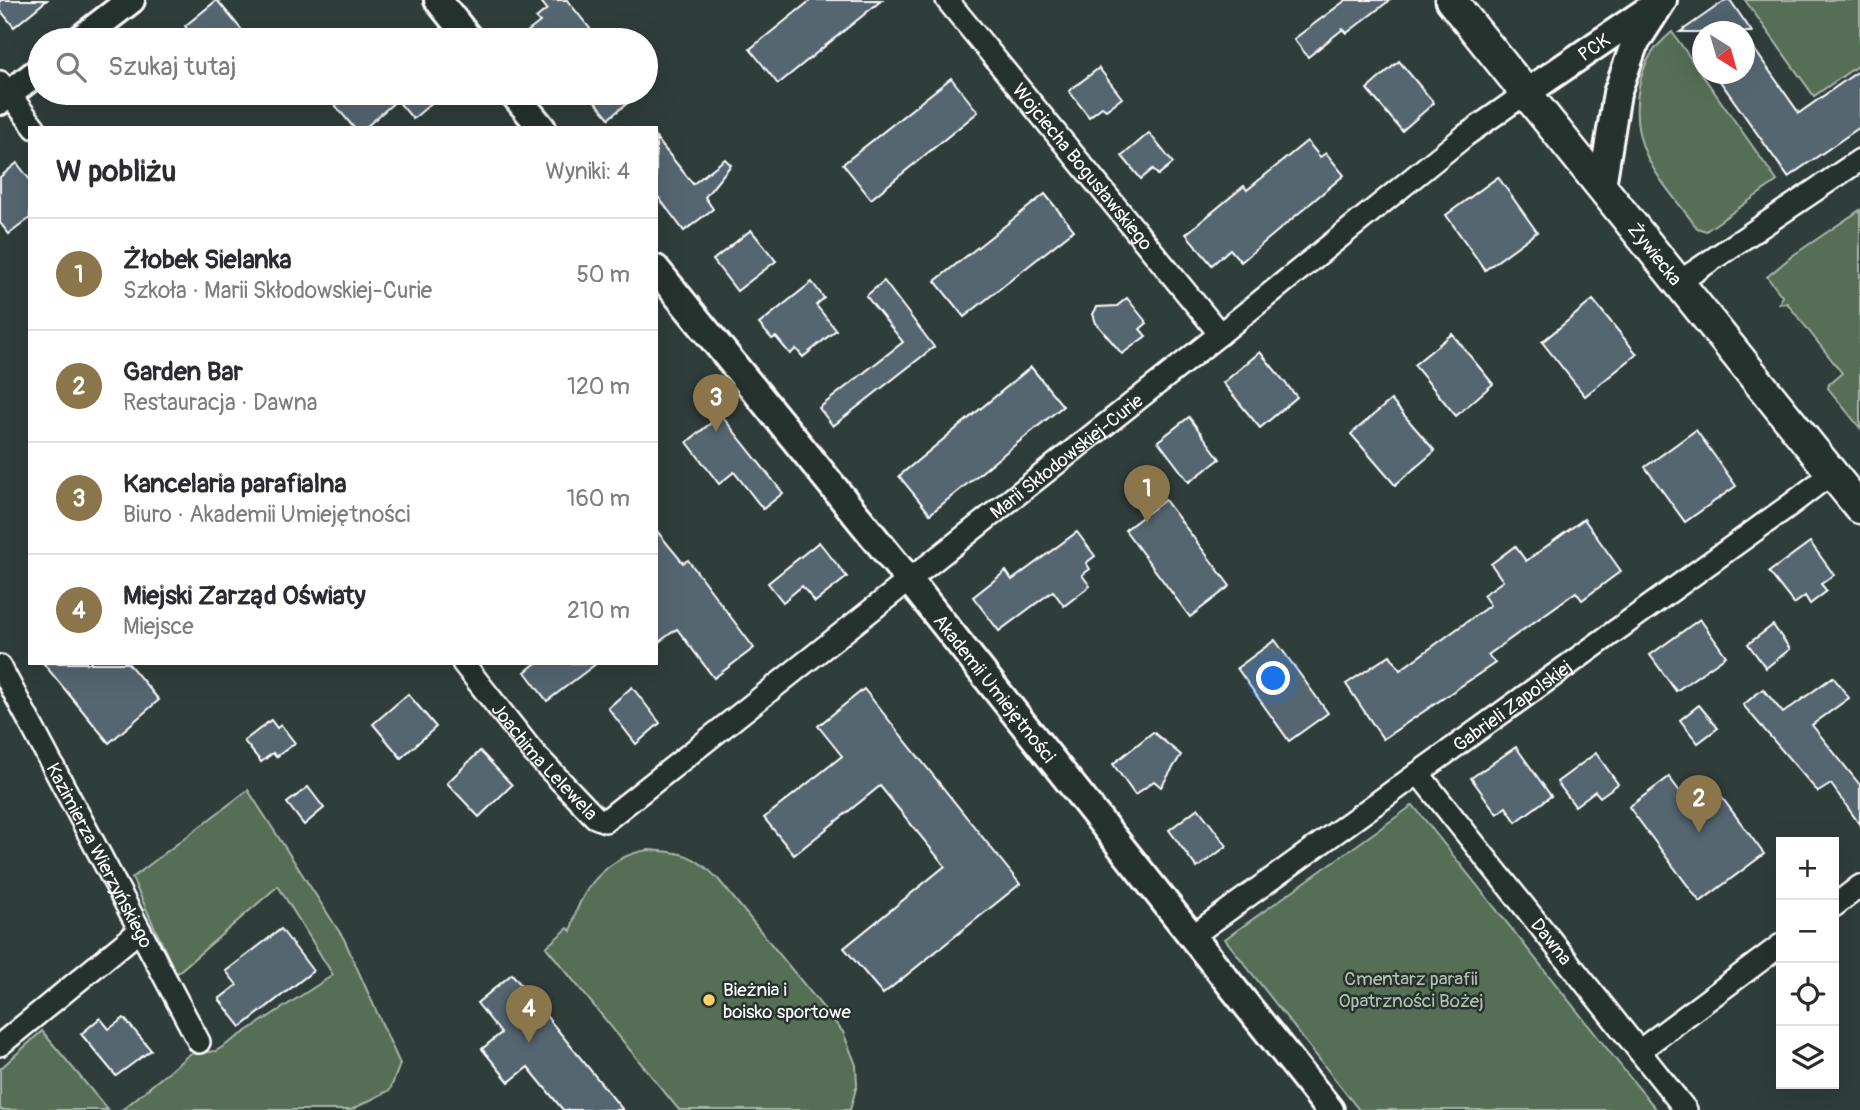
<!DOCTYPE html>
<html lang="pl">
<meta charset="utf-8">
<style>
body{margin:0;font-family:Pangolin,sans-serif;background:#f2f2f3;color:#2b2b33}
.controls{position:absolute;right:21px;bottom:21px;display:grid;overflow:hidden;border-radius:0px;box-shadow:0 7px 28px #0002}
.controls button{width:63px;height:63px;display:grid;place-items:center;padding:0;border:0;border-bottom:2px solid #e1e1e2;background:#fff;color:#2b2b33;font:35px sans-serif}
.compass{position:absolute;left:1692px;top:21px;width:63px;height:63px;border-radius:50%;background:#fff;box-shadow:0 7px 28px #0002;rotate:143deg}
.you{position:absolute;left:1274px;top:679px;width:24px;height:24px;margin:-18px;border:5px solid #fff;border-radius:50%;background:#1a73e8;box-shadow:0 0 0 10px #1a73e833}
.badge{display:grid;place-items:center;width:46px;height:46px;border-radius:50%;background:#8a764a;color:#fff;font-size:23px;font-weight:700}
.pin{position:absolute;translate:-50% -58px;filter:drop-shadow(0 2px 4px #0008)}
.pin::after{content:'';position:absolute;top:37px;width:24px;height:21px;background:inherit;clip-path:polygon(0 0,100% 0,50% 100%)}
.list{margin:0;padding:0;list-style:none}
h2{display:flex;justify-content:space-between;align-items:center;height:91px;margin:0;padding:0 28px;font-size:30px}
h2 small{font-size:23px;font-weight:400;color:#7c7c81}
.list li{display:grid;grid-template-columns:46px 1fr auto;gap:21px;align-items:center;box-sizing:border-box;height:112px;padding:0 28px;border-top:2px solid #e1e1e2}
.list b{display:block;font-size:26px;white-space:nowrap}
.list p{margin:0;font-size:23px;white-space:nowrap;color:#7c7c81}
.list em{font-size:23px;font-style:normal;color:#7c7c81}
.icon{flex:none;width:38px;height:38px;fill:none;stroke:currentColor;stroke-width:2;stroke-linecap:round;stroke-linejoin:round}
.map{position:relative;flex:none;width:1860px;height:1110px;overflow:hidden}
.search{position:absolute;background:#fff;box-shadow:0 7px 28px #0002;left:28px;top:28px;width:630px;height:77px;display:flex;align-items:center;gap:18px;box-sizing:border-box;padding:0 24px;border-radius:38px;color:#7c7c81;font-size:26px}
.panel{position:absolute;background:#fff;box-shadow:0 7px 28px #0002;left:28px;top:126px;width:630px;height:539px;border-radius:0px}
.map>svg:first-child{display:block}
</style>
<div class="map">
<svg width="1860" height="1110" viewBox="0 0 1860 1110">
<rect width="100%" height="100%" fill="#2f3d3b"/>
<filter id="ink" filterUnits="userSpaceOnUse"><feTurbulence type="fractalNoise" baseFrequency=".0143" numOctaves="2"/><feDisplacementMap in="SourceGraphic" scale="14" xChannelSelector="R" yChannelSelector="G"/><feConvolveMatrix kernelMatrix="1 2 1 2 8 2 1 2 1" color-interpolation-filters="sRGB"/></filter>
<g filter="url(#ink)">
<g fill="#546e55" stroke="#aab6aa" stroke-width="2">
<polygon points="1745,0 1860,0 1860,64 1814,96"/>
<path d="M1672,32L1777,181L1706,231L1697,228C1662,180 1627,150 1639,87C1644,61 1653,48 1672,32Z"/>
<polygon points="1860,210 1860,428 1828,388 1829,384 1842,373 1787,303 1779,304 1782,296 1767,277 1792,256"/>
<polygon points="248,790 344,939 400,1064 390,1090 351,1110 122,1110 190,1054 216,1051 333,975 278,886 176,974 132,878"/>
<polygon points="1413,805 1628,1075 1657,1110 1359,1110 1225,939"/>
<path d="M648,850C682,852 694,854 718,879L843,1032L856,1065L857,1085L850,1110H679L546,947L568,928L571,931C578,891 607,856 648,850Z"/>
<polygon points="42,1031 108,1110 0,1110 0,1069"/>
</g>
<g fill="#546671" stroke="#fff" stroke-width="2">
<polygon points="0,0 47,0 14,27 0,10"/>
<polygon points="217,0 250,40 196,40 185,26"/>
<polygon points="540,0 567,0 599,40 517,40 540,22 536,18 547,9"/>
<polygon points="811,0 882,0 778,84 750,49"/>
<polygon points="1346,0 1390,0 1347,33 1343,29 1308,57 1294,39"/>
<polygon points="1726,0 1730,0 1752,32 1680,32"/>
<polygon points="1745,36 1799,113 1860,70 1860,127 1788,177 1715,74 1745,74"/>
<polygon points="1399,61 1434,103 1402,131 1367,89"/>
<polygon points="1099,68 1122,98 1106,110 1102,107 1089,117 1069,91"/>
<polygon points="951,78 978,112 871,199 843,164"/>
<polygon points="325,93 443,93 413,119 397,100 365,128 354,128"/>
<polygon points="588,93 640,93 609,118"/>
<polygon points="1149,133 1173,163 1158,175 1153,169 1141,179 1122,156"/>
<polygon points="656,138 693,184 725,159 731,165 705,197 713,209 684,231 656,194"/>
<polygon points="1307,141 1320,157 1326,153 1344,175 1241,262 1230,249 1212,265 1186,234 1244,186 1247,190"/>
<polygon points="17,163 30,180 30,218 9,234 0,223 0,177"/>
<polygon points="1498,177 1537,232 1485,270 1446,215"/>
<polygon points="1045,194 1074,230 964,317 935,281"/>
<polygon points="751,230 776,261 737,291 713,260"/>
<polygon points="884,281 934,347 833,426 819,408 903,342 866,296"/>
<polygon points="812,282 824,298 816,305 836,330 803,357 796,349 790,354 776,337 772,339 759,324"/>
<polygon points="1127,298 1147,323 1140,329 1146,336 1122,354 1096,323 1093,314 1097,307 1117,306"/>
<polygon points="1593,300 1637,354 1585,396 1542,342"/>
<polygon points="1452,334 1493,384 1456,416 1414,365"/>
<polygon points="1260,352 1297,397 1260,428 1223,383"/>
<polygon points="1031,367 1063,406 930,514 899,476"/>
<polygon points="1391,400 1435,451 1395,485 1351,434"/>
<polygon points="721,415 783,493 763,509 734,472 719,484 687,442"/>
<polygon points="1189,417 1220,459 1189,482 1158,441"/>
<polygon points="1696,430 1736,486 1685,522 1645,467"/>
<polygon points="1165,500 1230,586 1190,617 1125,530"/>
<polygon points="1584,519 1621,571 1582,600 1576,592 1488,655 1495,663 1383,739 1346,684 1390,655 1400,670 1490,605 1483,595 1503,581 1491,564 1515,546 1526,561"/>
<polygon points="656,530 683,563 688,560 754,648 714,678 677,629 656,644"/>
<polygon points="1077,532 1095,556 1086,563 1090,569 1082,575 1090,586 1064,606 1053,591 999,631 973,597 1006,571 1012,580"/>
<polygon points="819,542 847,577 815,602 802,586 783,602 768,583"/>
<polygon points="1810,542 1834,575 1821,584 1827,591 1810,604 1805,596 1794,604 1769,572"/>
<polygon points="1700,619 1726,656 1676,691 1650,655"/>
<polygon points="1773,625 1790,649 1766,668 1748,644"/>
<polygon points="1275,640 1328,713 1289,741 1237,668"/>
<polygon points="43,663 128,663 159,700 109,743"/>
<polygon points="536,663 597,663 547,701 525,672"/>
<polygon points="1833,677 1849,698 1812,725 1860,785 1860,825 1831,784 1818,792 1743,705 1763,689 1783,713"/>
<polygon points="632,687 660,723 636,744 608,708"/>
<polygon points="864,689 1020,884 883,994 844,948 945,866 880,786 794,855 764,818 842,756 818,726"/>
<polygon points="408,694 436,727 401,758 373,724"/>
<polygon points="1699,705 1718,728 1698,743 1680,720"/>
<polygon points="271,720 277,728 281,725 295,743 276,757 273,753 261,762 244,741"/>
<polygon points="1153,732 1181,755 1161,787 1154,781 1135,795 1113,764"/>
<polygon points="1516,747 1551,796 1516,822 1506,807 1497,814 1471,778"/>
<polygon points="480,751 512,785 479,817 447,783"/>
<polygon points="1596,753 1618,784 1600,797 1595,791 1575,806 1557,782"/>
<polygon points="1669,777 1696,813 1720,795 1764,854 1700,902 1629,807"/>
<polygon points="308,787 324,808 304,825 287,803"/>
<polygon points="1198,808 1227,846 1197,868 1169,830"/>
<polygon points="281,929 313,971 241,1027 219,999 237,985 226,971"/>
<polygon points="512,974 623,1110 563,1110 528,1067 509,1082 482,1049 501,1033 477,1003"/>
<polygon points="100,1018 109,1029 124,1018 151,1050 116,1076 81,1034"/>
</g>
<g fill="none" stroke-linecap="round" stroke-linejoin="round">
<defs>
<g id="minor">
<path id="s1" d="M947,0L1220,334"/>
<polyline points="0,82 35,128"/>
<polyline points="1679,282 1860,160"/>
<path id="s2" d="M463,663L534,753L595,817L605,821L1220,334L1466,135L1526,93"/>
<path id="s3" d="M0,666L199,1042"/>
<path id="s4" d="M1418,773L1686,1110"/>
<polyline points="1834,906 1860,886"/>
<path id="s5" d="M1191,937L1790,505L1832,473"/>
<polyline points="0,1045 139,931"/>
<polyline points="1639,1051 1781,945"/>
</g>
<g id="tertiary">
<polyline points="438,0 470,40"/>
<polyline points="79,40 131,0"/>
<polyline points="513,93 542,128"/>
<path id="s6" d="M1526,93L1652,7"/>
<polyline points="0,101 40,70"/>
<polyline points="1602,186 1617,93 1634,45 1663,0"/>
<path id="s7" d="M656,269L909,580L1330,1110"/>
</g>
<g id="secondary">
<path id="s8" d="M1451,0L1860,508"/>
</g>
</defs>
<use href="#minor" stroke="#fff" stroke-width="26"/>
<use href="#tertiary" stroke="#fff" stroke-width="32"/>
<use href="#secondary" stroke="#fff" stroke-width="35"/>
<use href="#minor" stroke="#26332d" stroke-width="21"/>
<use href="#tertiary" stroke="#26332d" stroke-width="26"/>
<use href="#secondary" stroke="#26332d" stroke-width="30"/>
</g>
</g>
<circle fill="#ffd166" stroke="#26332d" stroke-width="2.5" cx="709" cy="1000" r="7"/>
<g text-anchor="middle" stroke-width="5" stroke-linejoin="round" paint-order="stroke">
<g font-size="19" fill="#fff" stroke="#26332d">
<text dy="7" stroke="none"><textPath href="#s6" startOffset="82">PCK</textPath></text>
<text dy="7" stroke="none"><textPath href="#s1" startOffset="215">Wojciecha Bogusławskiego</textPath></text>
<text dy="7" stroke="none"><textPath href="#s8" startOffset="326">Żywiecka</textPath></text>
<text dy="7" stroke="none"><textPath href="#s2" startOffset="802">Marii Skłodowskiej-Curie</textPath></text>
<text dy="7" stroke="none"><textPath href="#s7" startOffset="539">Akademii Umiejętności</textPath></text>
<text dy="7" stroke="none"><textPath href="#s5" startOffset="396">Gabrieli Zapolskiej</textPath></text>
<text dy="7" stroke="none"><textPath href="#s2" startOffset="128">Joachima Lelewela</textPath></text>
<text dy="7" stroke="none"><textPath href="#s3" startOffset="214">Kazimierza Wierzyńskiego</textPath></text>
<text dy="7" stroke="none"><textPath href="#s4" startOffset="215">Dawna</textPath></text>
</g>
<g font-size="19" fill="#b2beb2" stroke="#26332d">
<text x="1411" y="985">Cmentarz parafii<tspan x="1411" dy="22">Opatrzności Bożej</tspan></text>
</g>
<g font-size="19" fill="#fff" stroke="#26332d" text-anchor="start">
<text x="723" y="996">Bieżnia i<tspan x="723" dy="22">boisko sportowe</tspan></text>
</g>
</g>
</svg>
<div class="controls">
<button>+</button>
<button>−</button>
<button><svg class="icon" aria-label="locate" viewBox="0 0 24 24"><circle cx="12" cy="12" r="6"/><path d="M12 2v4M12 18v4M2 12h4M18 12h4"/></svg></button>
<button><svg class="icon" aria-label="layers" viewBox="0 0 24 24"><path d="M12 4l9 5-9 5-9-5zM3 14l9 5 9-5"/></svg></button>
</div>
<svg class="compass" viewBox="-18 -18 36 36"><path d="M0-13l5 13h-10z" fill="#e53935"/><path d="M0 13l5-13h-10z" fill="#7c7c81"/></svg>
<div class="you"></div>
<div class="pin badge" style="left:1147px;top:523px">1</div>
<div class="pin badge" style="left:1699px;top:833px">2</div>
<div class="pin badge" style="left:716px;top:432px">3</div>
<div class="pin badge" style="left:529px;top:1043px">4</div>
<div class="search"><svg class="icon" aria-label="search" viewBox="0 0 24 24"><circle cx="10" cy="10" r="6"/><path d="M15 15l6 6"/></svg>Szukaj tutaj</div>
<section class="panel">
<h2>W pobliżu<small>Wyniki: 4</small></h2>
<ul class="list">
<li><span class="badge">1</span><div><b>Żłobek Sielanka</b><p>Szkoła · Marii Skłodowskiej-Curie</p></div><em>50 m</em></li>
<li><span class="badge">2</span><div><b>Garden Bar</b><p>Restauracja · Dawna</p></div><em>120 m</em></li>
<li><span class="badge">3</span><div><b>Kancelaria parafialna</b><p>Biuro · Akademii Umiejętności</p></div><em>160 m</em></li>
<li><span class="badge">4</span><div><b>Miejski Zarząd Oświaty</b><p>Miejsce</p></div><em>210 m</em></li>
</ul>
</section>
</div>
